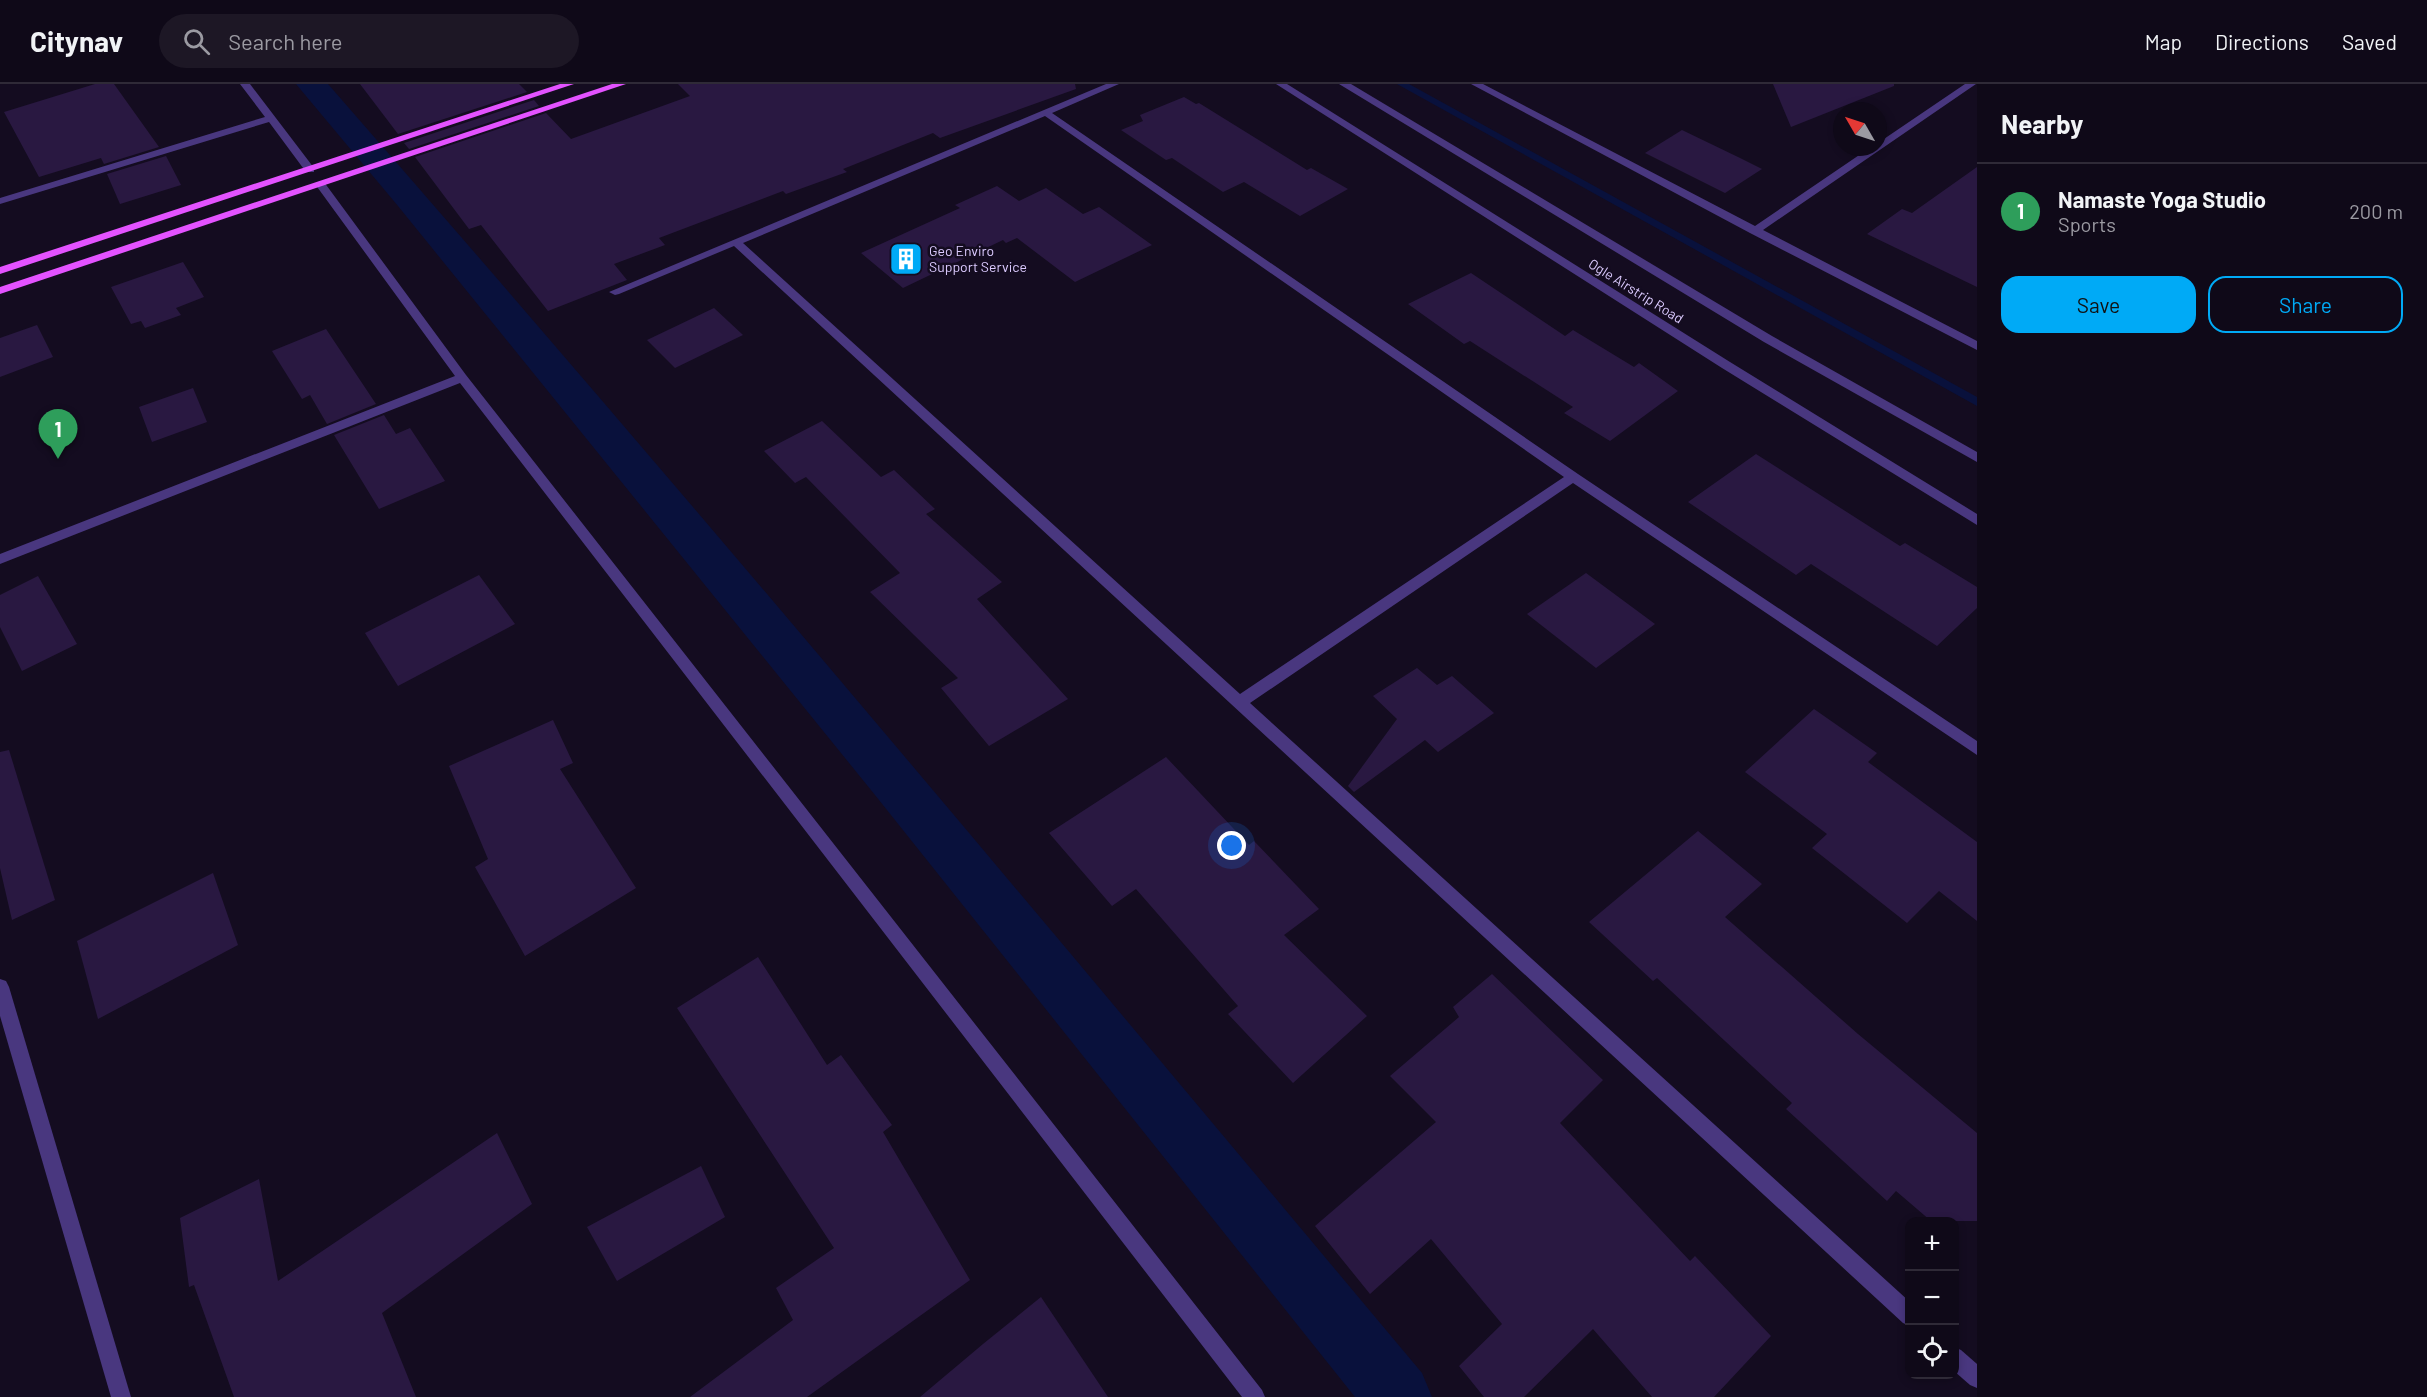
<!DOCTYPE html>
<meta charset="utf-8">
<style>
body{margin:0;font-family:Barlow,sans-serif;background:#1d1725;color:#f1f3f6}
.controls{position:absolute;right:18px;bottom:18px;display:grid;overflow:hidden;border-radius:12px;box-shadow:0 3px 9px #0003}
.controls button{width:54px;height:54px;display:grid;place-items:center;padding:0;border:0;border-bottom:2px solid #2f2a37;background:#0f0918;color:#f1f3f6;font:30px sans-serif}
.compass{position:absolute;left:1833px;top:18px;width:54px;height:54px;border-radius:50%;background:#0f0918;box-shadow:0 3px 9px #0003;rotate:309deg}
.you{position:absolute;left:1232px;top:762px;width:21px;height:21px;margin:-15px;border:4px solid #fff;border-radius:50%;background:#1a73e8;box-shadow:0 0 0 9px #1a73e833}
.badge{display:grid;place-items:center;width:39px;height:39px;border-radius:50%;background:#00aaf6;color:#fff;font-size:20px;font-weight:700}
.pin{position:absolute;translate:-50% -50px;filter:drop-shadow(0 2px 3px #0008)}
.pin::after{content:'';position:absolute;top:32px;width:21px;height:18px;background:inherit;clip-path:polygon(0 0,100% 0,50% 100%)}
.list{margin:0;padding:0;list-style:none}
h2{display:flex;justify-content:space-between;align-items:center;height:78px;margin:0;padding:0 24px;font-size:26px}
h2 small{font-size:20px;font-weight:400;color:#9b9aa2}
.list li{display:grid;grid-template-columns:39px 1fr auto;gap:18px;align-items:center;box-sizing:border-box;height:96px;padding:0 24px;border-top:2px solid #2f2a37}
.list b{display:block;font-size:22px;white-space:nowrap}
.list p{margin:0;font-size:20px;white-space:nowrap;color:#9b9aa2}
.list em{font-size:20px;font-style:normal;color:#9b9aa2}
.actions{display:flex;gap:12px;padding:18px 24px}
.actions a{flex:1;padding:14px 0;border:2px solid #00aaf6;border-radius:18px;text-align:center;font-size:21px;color:#00aaf6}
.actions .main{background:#00aaf6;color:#111}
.icon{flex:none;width:33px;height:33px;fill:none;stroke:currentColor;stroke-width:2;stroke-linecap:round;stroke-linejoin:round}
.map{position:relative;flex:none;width:1977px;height:1313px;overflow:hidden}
header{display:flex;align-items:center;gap:36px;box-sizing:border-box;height:84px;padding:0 30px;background:#0f0918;border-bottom:2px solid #2f2a37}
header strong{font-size:28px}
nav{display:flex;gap:33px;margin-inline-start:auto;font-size:21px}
.search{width:420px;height:54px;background:#1d1725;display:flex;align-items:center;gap:15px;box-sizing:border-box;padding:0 21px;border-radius:33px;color:#9b9aa2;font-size:22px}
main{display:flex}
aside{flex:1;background:#0f0918}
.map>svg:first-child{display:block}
</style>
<header>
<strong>Citynav</strong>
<div class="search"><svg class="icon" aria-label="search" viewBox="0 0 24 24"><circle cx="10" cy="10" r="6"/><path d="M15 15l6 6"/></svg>Search here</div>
<nav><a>Map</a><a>Directions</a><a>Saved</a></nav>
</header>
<main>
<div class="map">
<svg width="1977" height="1313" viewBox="0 0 1977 1313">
<rect width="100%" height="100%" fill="#140c20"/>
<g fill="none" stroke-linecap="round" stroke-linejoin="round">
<polygon fill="#09113c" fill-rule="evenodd" points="1397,0 1409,0 1977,313 1977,322"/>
<path fill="#09113c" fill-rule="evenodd" d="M296,0H328C699,424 1060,857 1422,1289L1432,1313H1355L875,711L398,122Z"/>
</g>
<g fill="#291841">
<polygon points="95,0 114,0 159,63 104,80 101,74 39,93 4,28"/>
<polygon points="360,0 519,0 527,8 398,50"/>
<polygon points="678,0 1075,0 1076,5 940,54 933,49 843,85 847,88 786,110 783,107 659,154 665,161 614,180 627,196 548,227 481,141 469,145 415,73 546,29 571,55 690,12"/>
<polygon points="1773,0 1894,0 1894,2 1791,43"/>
<polygon points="1184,13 1196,20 1199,19 1307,86 1311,84 1348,105 1300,132 1244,98 1223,108 1172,74 1166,76 1121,46 1143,37 1140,31"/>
<polygon points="534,16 539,22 409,65 404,59"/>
<polygon points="1682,46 1738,73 1762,85 1725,109 1645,69"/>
<polygon points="166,72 181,101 120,120 107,90"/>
<polygon points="1977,83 1977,203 1867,150 1902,125 1912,129"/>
<polygon points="997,102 1019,117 1046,104 1083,130 1099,123 1152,161 1075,198 1017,154 1006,159 1003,156 903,204 861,169 960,124 955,121"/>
<polygon points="183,178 204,213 176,224 181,231 145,244 141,237 131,240 111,203"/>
<polygon points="1471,189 1565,252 1573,246 1634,283 1639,279 1678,307 1610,357 1564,329 1573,323 1470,257 1464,260 1408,220"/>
<polygon points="714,224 743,251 675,284 647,256"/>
<polygon points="37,241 53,273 0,293 0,254"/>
<polygon points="326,245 376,320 327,340 310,311 302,315 272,267"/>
<polygon points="193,304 207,338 152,358 139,323"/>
<polygon points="384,331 396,350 410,344 445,397 379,425 334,351"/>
<polygon points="822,337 881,393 894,386 935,425 926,430 1002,498 977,515 1068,615 989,662 941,604 958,594 870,508 900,489 806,393 795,399 764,367"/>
<polygon points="1756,370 1900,462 1905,459 1977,503 1977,524 1937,562 1811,480 1796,491 1688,418"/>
<polygon points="1586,489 1655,540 1596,584 1527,530"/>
<polygon points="479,491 515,540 398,602 365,549"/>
<polygon points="38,492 77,560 22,587 0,543 0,511"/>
<polygon points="1417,584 1437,601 1452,592 1494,629 1438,668 1425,656 1354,708 1348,702 1397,635 1373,612"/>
<polygon points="1814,625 1877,669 1868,678 1977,758 1977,837 1939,807 1907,839 1812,764 1827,750 1745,688"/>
<polygon points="553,636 573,679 560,685 636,804 525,872 475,783 488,775 449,682"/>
<polygon points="9,666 55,816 12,836 0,784 0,668"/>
<polygon points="1166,673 1249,761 1254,757 1319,825 1284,851 1367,932 1293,999 1228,930 1238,922 1136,805 1112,822 1049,749"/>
<polygon points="1698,747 1762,800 1725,833 1858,950 1977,1049 1977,1137 1931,1137 1896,1107 1887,1117 1786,1025 1792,1019 1657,894 1653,897 1589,838"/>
<polygon points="213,789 238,861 98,935 77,857"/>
<polygon points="758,873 827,981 841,971 892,1041 883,1048 970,1196 807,1313 690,1313 793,1236 776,1204 834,1164 677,924"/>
<polygon points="1492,890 1603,996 1560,1039 1690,1177 1695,1172 1771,1252 1714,1313 1652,1313 1593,1245 1524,1313 1484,1313 1459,1282 1502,1240 1431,1155 1370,1210 1315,1142 1436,1038 1390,992 1459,933 1453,923"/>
<polygon points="497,1049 532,1120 382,1229 416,1313 234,1313 194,1201 189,1203 180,1134 259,1095 278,1197"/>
<polygon points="701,1082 725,1133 617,1197 587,1143"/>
<polygon points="1041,1213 1108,1313 920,1313 983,1260"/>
</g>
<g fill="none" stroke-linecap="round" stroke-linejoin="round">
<g fill="#49377f" fill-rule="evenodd">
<polygon points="240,0 250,0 314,84 314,88 306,88 269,38 0,120 0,114 265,33"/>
<path d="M1106,0H1119L1052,29L1578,390L1977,657V671L1573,399L1250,619L1910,1218V1242L1903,1239L734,162L619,210L615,211L609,208ZM1045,32L1564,393L1240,610L743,159Z"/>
<polygon points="1276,0 1287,0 1730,278 1977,430 1977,441 1722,284"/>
<polygon points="1339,0 1351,0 1772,252 1977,368 1977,378 1764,258"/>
<polygon points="1471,0 1483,0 1755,142 1871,63 1878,63 1878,59 1965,0 1976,0 1763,146 1977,257 1977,266 1750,149"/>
<polygon points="320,97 324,98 466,291 1262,1306 1265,1313 1242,1313 460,299 0,480 0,470 455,292 315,100"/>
<polygon points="0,895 6,897 9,903 131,1313 111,1313 0,932"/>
<polygon points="1954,1263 1961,1266 1977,1280 1977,1304 1970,1301 1954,1287"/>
</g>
<g fill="#e352ff" fill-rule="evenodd">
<polygon points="560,0 574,0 0,190 0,183"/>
<polygon points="612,0 626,0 0,210 0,203"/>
</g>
</g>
<defs>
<symbol id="building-square" viewBox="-11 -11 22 22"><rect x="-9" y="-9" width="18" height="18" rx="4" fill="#00aaf6" stroke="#140c20"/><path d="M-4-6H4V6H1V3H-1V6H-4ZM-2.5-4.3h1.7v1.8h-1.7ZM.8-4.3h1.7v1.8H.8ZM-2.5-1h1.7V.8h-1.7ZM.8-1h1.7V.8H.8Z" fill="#fff"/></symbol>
</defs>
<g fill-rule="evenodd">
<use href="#building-square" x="887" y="156" width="38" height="38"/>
</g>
<g text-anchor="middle" stroke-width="5" stroke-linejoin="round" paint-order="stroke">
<g font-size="14" fill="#dccbff" stroke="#140c20" text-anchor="start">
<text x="929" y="172">Geo Enviro<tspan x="929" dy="16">Support Service</tspan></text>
</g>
<g font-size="14" fill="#dccbff" stroke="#140c20">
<text transform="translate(1636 207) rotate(32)" y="5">Ogle Airstrip Road</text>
</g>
</g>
</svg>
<div class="controls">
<button>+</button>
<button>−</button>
<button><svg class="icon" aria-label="locate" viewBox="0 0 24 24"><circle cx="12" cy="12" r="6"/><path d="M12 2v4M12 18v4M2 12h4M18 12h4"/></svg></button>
</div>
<svg class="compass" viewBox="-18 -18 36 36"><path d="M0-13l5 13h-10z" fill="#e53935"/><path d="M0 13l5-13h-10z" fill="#9b9aa2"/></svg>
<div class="you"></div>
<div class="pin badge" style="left:58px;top:375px;background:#2e9e5b">1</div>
</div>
<aside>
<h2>Nearby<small></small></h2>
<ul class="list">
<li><span class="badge" style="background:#2e9e5b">1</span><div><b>Namaste Yoga Studio</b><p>Sports</p></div><em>200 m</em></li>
</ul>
<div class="actions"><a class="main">Save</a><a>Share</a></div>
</aside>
</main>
